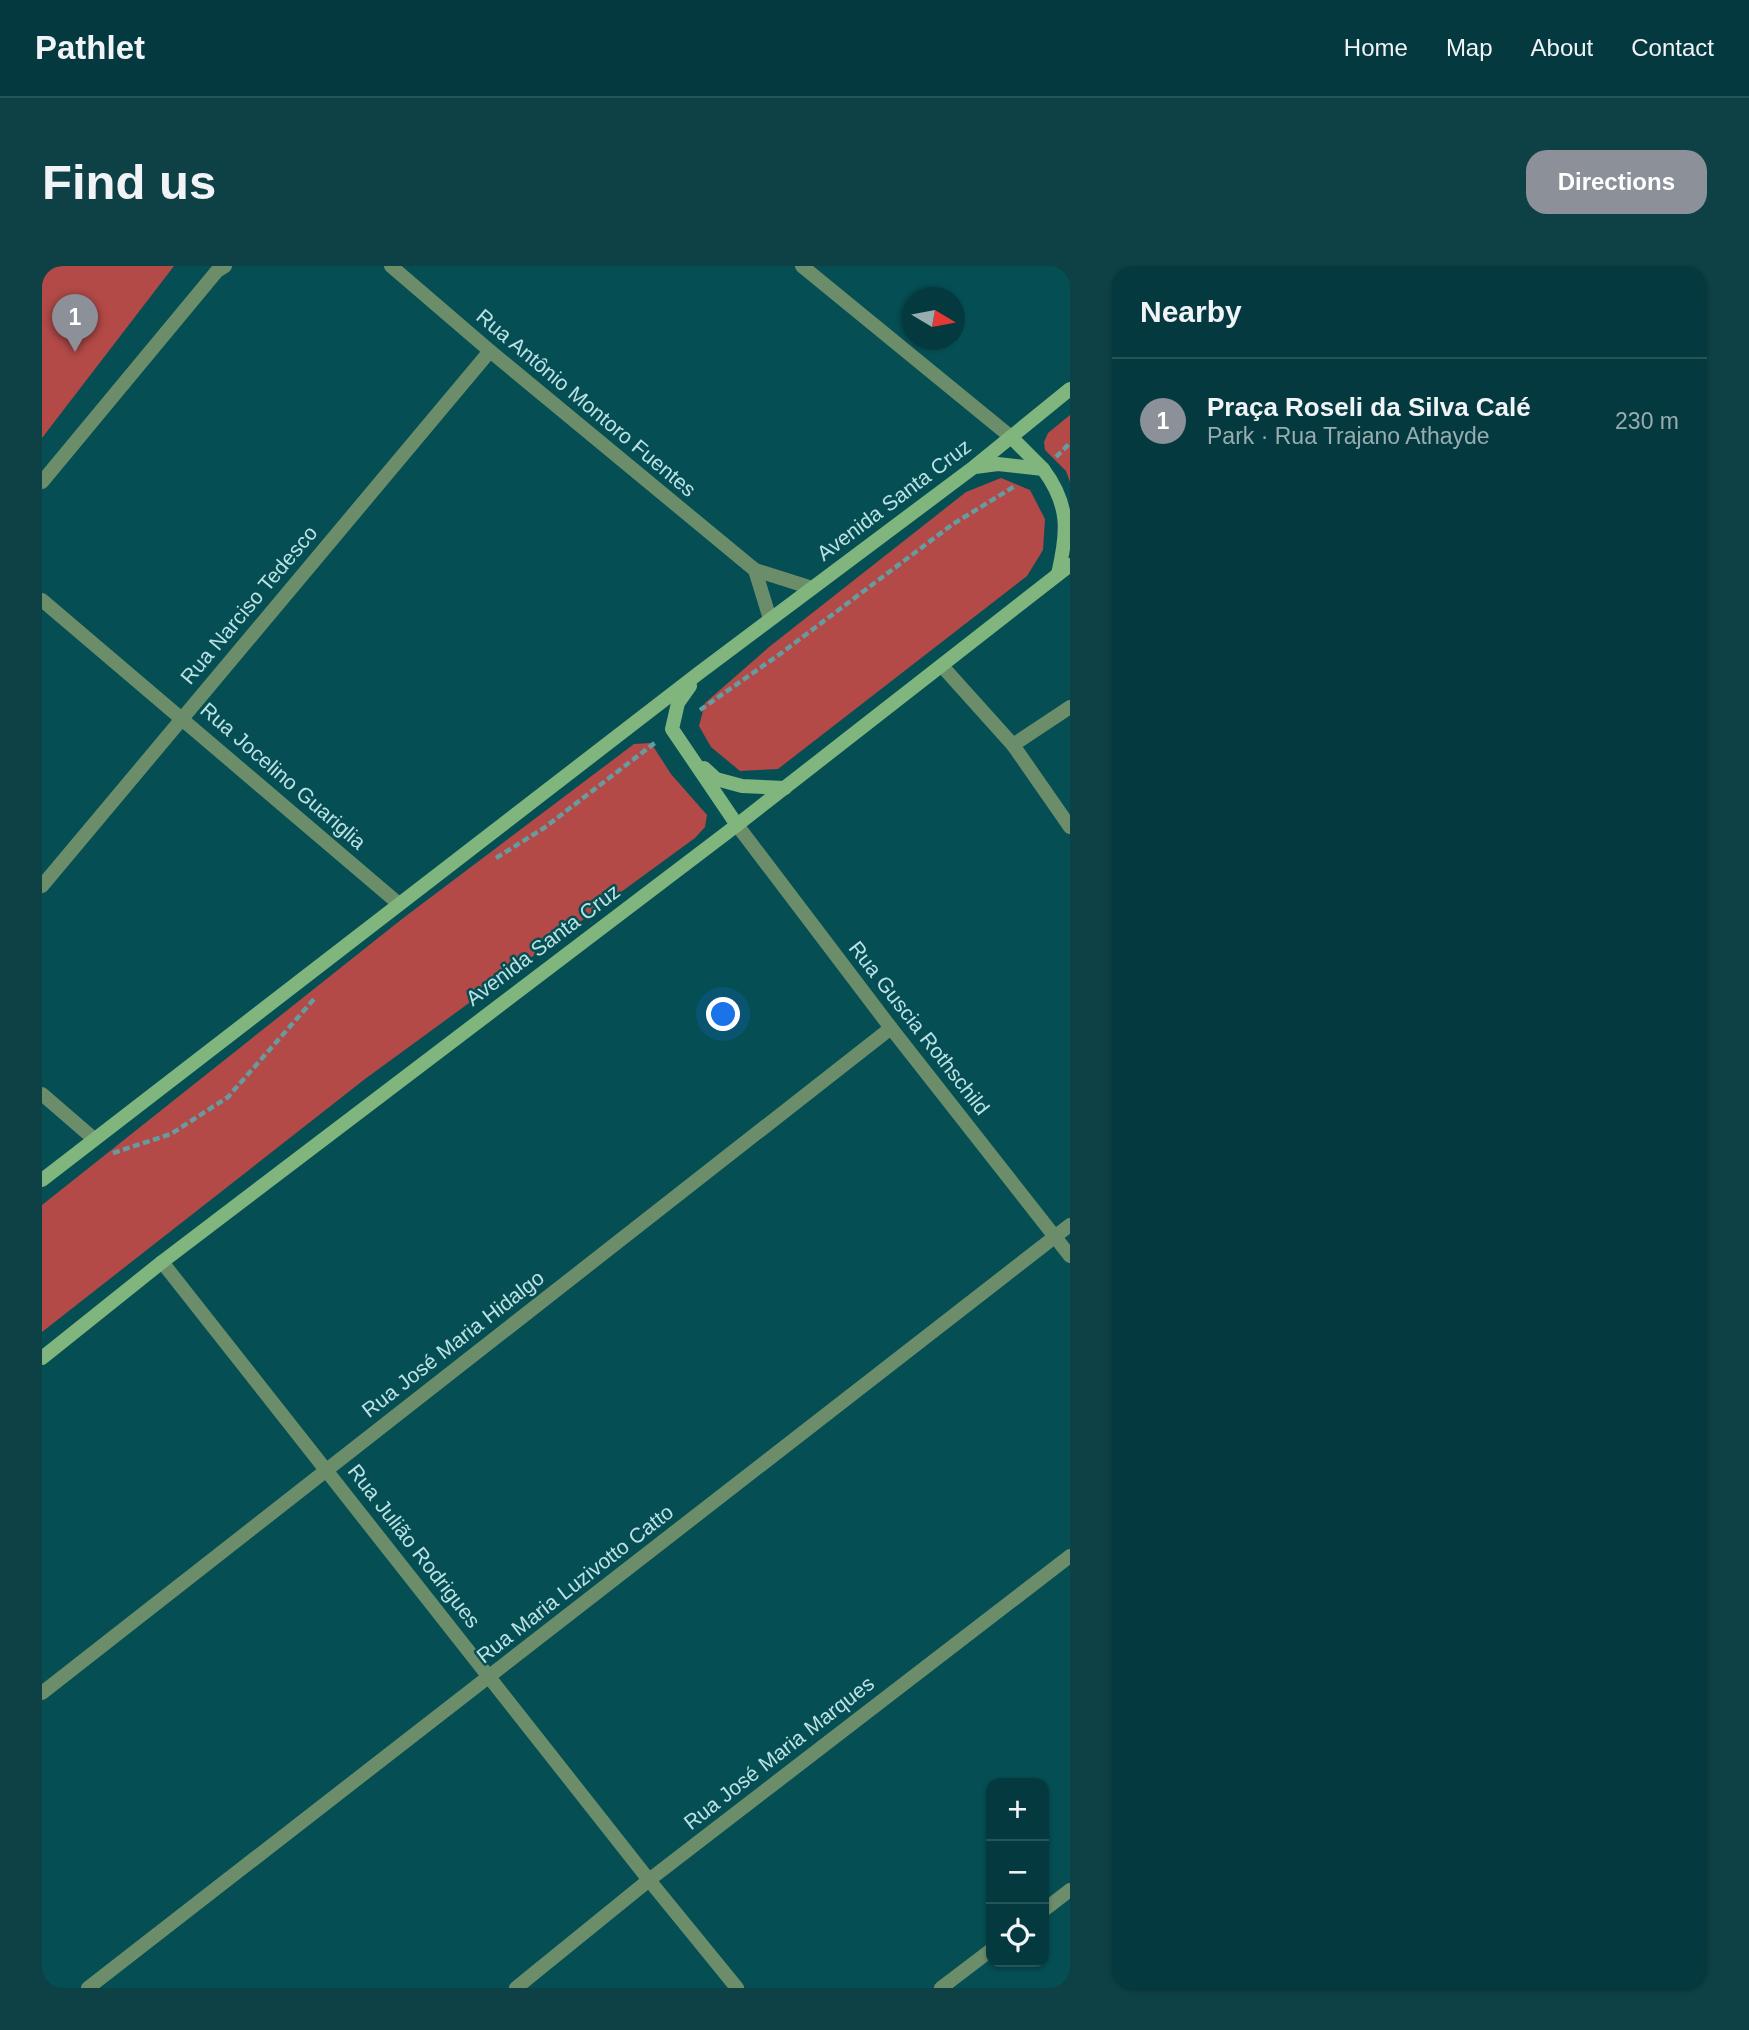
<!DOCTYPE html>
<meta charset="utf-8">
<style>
body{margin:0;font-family:Helvetica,sans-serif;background:#0d4146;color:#f1f3f6}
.controls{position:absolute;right:21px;bottom:21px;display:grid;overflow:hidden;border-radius:14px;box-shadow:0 2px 5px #0004}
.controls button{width:63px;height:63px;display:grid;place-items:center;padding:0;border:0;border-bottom:2px solid #255459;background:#043a3f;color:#f1f3f6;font:35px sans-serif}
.compass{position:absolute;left:860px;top:21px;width:63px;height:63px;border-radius:50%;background:#043a3f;box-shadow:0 2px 5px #0004;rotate:100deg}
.you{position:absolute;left:682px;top:749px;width:24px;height:24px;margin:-18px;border:5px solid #fff;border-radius:50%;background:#1a73e8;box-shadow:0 0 0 10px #1a73e833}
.badge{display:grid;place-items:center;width:46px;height:46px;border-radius:50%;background:#8c9099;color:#fff;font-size:23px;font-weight:700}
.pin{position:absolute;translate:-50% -58px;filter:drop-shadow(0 2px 4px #0008)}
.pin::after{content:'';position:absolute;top:37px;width:24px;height:21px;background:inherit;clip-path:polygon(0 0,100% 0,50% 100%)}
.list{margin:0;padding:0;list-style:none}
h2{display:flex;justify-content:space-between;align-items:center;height:91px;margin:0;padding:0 28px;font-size:30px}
h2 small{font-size:23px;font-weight:400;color:#97adb0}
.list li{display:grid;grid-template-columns:46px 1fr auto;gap:21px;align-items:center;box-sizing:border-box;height:126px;padding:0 28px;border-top:2px solid #255459}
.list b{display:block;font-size:26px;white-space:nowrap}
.list p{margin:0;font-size:23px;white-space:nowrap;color:#97adb0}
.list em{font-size:23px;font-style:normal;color:#97adb0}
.icon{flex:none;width:38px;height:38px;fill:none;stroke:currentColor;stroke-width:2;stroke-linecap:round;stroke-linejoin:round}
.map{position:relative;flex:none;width:1028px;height:1722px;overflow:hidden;border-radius:21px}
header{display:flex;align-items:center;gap:42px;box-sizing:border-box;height:98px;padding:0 35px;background:#043a3f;border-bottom:2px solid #255459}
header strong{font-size:33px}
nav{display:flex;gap:38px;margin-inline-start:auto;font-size:24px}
.intro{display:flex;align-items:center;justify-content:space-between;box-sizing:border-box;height:168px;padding:0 42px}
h1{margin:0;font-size:49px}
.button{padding:18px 32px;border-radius:21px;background:#8c9099;color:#fff;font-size:24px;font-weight:700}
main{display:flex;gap:42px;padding:0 42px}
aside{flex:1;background:#043a3f;border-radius:21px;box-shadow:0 2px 5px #0004}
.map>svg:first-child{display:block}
</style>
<header>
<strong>Pathlet</strong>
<nav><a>Home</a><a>Map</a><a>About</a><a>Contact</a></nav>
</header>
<div class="intro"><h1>Find us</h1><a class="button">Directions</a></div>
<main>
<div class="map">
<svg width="1028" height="1722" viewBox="0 0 1028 1722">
<rect width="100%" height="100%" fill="#054e54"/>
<g fill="#b34a48">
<polygon points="0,0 132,0 0,172"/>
<polygon points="1028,149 1028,216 1024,205 1003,184 1002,176 1006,167"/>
<polygon points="959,212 988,224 1003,253 1001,284 985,310 736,503 698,505 669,481 657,460 663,437 727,381 924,226"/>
<polygon points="609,477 629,508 665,549 663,561 653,572 323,813 0,1066 0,939 360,653 592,478"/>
</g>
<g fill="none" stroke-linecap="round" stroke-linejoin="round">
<g stroke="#659ca0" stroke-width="4.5" stroke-dasharray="7 3.5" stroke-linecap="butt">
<polyline points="1014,191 1028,177"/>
<polyline points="658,444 738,388 911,258 973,220"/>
<polyline points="454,592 502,562 614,476"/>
<polyline points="71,887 129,868 186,831 273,732"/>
</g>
<g stroke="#6c8d6a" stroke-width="14">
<polyline points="349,0 448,85 713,304"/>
<polyline points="760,0 969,171"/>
<polyline points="0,216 175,5 183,0"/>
<polyline points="0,334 357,638"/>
<polyline points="728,353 713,304 770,322"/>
<polyline points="900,400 971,479 1028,561"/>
<polyline points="971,479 1028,441"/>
<polyline points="695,559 849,762 1028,990"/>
<polyline points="0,620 448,85"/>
<polyline points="0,828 52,873"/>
<polyline points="120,996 607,1614 695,1722"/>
<polyline points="0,1427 849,762"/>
<polyline points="1002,1644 1028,1624"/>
<polyline points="46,1722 1028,959"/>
<polyline points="474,1722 607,1614 1028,1290"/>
<polyline points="899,1722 949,1684"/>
</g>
<g stroke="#80b57d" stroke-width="14">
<polyline points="969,171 1001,203"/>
<path d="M933,201L956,198L1001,203C1028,239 1026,266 1016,308"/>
<polyline points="648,420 636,437 630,463 695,559"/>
<polyline points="662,502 674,513 700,520 743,522"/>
<polyline points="0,914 657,407 932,201 1028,123"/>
<polyline points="0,1092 120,996 695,559 1028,299"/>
</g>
</g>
<g text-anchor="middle" stroke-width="5" stroke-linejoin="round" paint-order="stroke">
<g font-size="21" fill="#bbe2e5" stroke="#054e54">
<text transform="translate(544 137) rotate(40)" y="7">Rua Antônio Montoro Fuentes</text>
<text transform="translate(852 234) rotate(-37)" y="7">Avenida Santa Cruz</text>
<text transform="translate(207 339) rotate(-50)" y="7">Rua Narciso Tedesco</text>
<text transform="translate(241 510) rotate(41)" y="7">Rua Jocelino Guariglia</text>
<text transform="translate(501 679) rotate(-37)" y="7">Avenida Santa Cruz</text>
<text transform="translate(877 762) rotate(52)" y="7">Rua Guscia Rothschild</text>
<text transform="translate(411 1078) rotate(-38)" y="7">Rua José Maria Hidalgo</text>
<text transform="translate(372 1280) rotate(52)" y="7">Rua Julião Rodrigues</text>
<text transform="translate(533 1318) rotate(-38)" y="7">Rua Maria Luzivotto Catto</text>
<text transform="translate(737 1487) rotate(-38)" y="7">Rua José Maria Marques</text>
</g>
</g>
</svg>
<div class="controls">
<button>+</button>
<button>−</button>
<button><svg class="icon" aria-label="locate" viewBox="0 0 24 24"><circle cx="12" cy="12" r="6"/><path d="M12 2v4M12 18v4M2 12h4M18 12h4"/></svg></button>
</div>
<svg class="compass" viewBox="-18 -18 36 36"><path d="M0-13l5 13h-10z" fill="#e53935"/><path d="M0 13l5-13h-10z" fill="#97adb0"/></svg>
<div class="you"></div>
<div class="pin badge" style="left:33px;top:86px">1</div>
</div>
<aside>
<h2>Nearby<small></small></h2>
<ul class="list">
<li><span class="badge">1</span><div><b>Praça Roseli da Silva Calé</b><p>Park · Rua Trajano Athayde</p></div><em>230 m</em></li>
</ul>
</aside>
</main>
